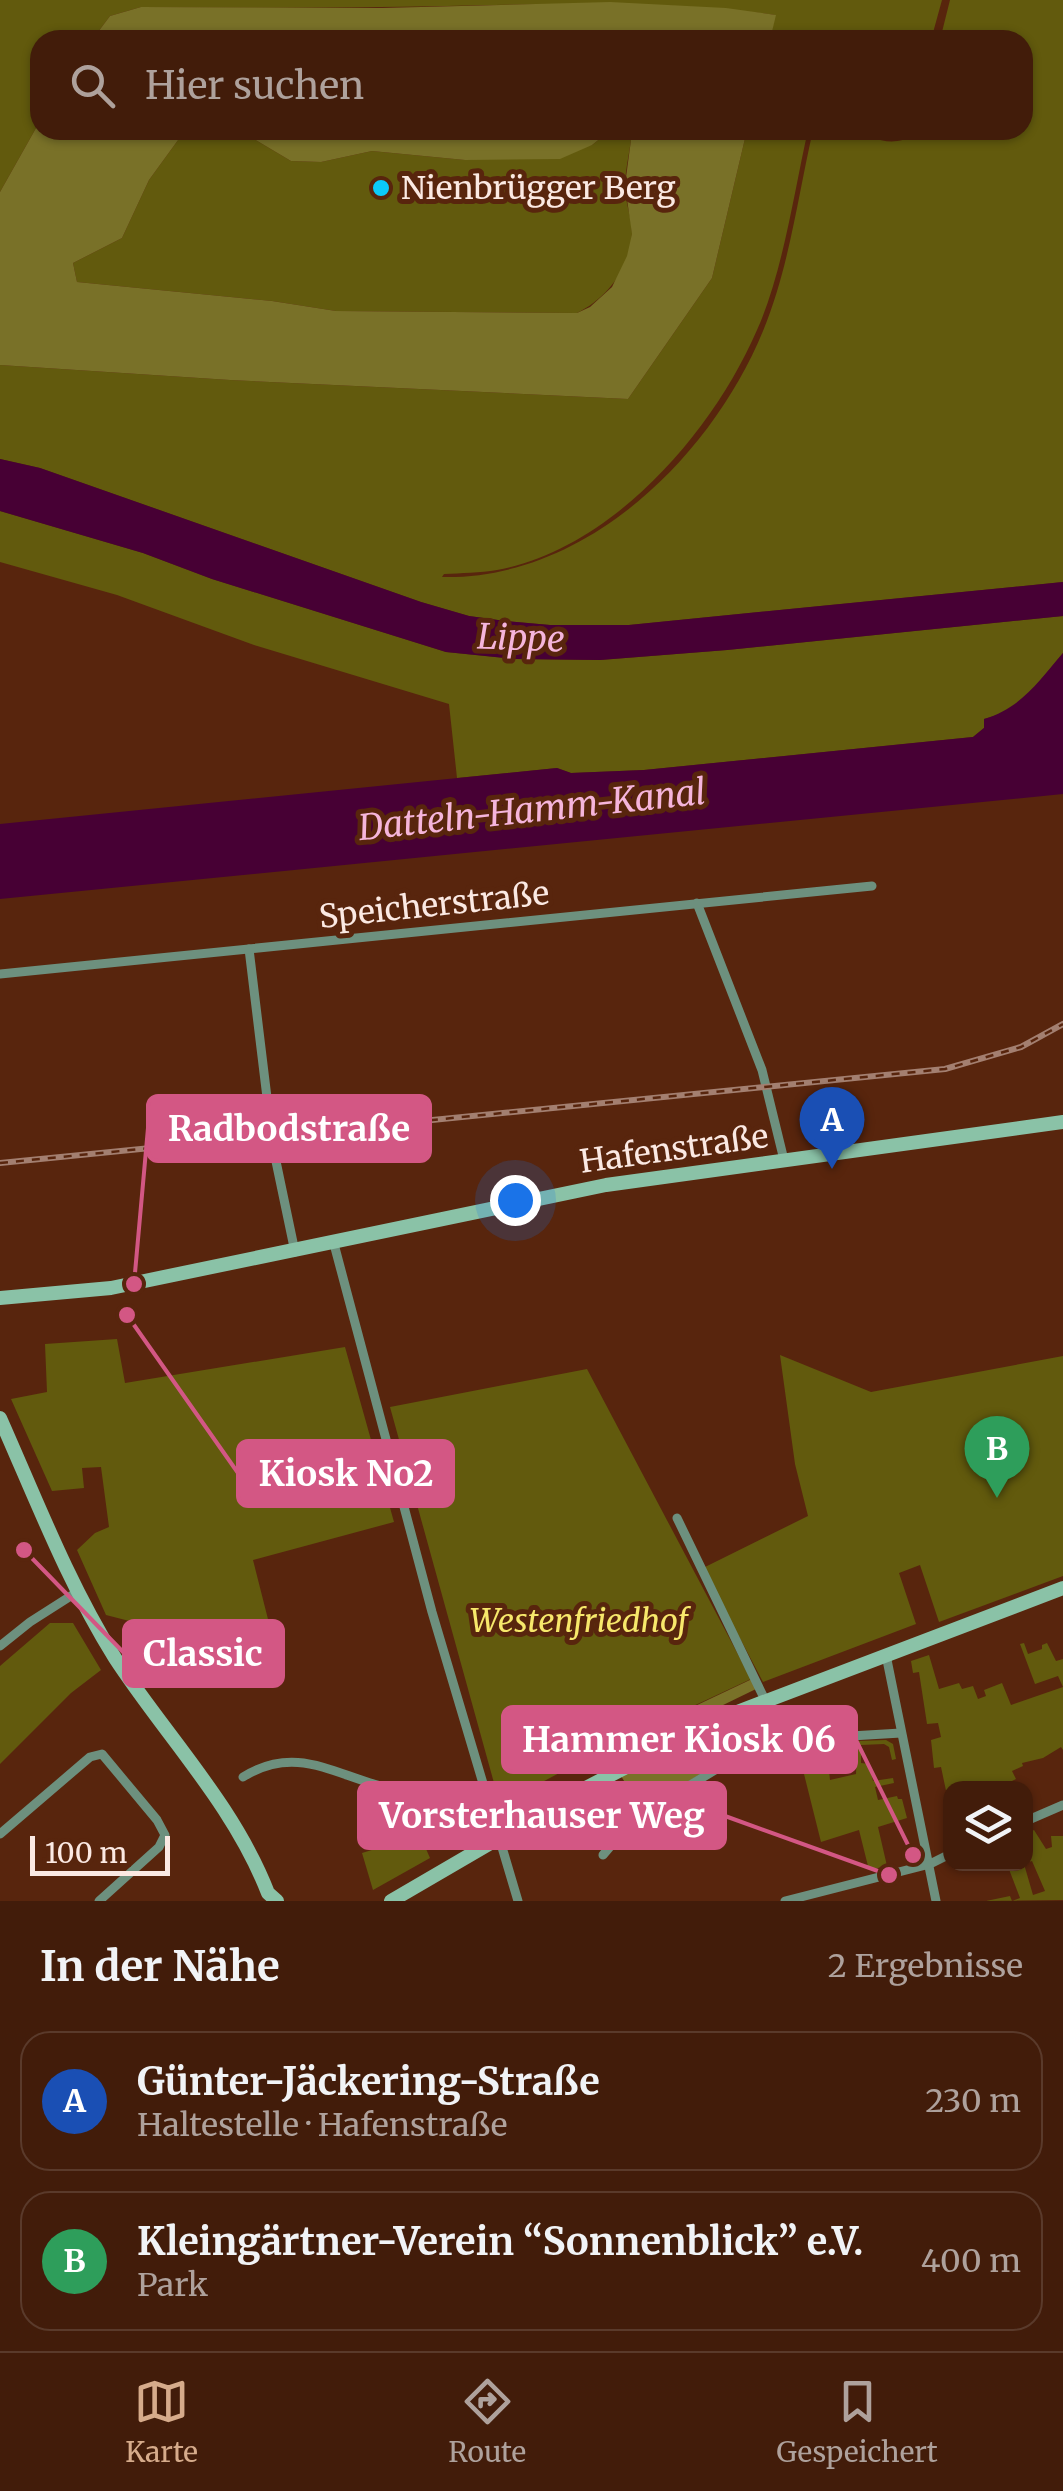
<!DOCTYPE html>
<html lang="de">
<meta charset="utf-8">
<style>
body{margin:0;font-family:Merriweather,serif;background:#4c2918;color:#f1f3f6}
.controls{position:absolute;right:30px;bottom:30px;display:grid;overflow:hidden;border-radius:20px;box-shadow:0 2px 8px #0004}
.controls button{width:90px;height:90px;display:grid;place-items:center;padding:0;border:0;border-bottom:2px solid #5a3a2b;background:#421c0a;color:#f1f3f6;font:50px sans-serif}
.scale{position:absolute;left:30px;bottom:25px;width:140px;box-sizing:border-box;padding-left:10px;border:5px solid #fbe9e3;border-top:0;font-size:28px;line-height:35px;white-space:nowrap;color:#fbe9e3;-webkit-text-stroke:8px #58250d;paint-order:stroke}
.you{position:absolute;left:515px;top:1200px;width:35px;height:35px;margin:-25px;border:8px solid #fff;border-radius:50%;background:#1a73e8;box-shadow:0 0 0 15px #1a73e833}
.badge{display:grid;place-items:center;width:65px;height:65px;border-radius:50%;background:#d6ab8b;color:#fff;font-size:32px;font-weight:700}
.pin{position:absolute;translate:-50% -82px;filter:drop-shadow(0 2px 5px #0008)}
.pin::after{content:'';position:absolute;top:52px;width:35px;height:30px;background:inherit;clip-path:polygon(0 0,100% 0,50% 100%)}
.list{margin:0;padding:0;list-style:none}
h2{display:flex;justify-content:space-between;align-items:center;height:130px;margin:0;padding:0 40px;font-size:42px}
h2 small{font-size:32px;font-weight:400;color:#aea19c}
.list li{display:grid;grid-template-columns:65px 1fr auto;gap:30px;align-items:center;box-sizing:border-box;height:140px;margin:0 20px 20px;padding:0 20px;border:2px solid #5a3a2b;border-radius:30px}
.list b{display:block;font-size:38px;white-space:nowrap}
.list p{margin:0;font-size:32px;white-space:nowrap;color:#aea19c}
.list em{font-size:32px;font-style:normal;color:#aea19c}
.icon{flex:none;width:55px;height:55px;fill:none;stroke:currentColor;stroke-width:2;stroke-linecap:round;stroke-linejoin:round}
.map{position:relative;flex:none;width:1063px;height:1901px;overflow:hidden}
.search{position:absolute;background:#421c0a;box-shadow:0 2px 8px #0004;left:30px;right:30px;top:30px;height:110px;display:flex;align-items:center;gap:25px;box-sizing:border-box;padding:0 35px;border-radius:30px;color:#aea19c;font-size:38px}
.sheet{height:450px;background:#421c0a}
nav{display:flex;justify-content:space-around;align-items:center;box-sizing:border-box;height:140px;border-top:2px solid #5a3a2b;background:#421c0a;font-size:28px;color:#aea19c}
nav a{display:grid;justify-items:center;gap:5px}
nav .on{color:#d6ab8b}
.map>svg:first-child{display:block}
</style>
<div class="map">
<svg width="1063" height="1901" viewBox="0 0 1063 1901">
<rect width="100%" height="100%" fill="#58250d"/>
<g fill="#625a0d">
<path d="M0,0H942L931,40H770L775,15C665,0 558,4 447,6C345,8 243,8 141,7L110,16L92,40H40V121L0,192Z"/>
<path d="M950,0H1063V582L629,625H550L505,621L469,616L421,602L40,468L0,459V365L230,380L628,399L712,278L747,130H808C794,192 783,272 757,330C713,432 612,549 497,570C480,573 461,573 444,574L442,577C586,580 711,457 763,331C789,268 798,196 813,130C824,130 836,129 846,131C876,136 888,150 917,134V130H1023V40H940Z"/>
<path d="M190,130H239L291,161L321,162L372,151L465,160L592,145L607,133L625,132L631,140C629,155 625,172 625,187C625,202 632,218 632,233C632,267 606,299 577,313L336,311L272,301L77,282L73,263L122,238L149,180L181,136Z"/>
<polygon points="0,511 143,553 212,579 446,652 515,659 600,660 727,650 1063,616 1063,653 1027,697 1004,713 984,719 984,728 973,737 644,770 571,773 557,768 457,778 449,704 254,645 117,595 0,562"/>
<polygon points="117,1339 125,1383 345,1347 394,1522 253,1560 271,1631 181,1654 176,1633 106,1615 77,1550 95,1533 109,1527 101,1467 82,1468 84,1488 52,1491 11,1399 47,1392 45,1344"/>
<polygon points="780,1355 871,1392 1063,1356 1063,1576 939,1622 920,1565 899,1573 916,1624 763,1682 703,1568 808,1516 795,1464"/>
<polygon points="587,1369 751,1679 623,1739 503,1803 499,1801 390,1407"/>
<polygon points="50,1623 73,1623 101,1670 71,1693 0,1764 0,1666"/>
<polygon points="1024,1643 1028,1654 1042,1649 1042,1645 1047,1643 1056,1661 1063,1659 1063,1750 1061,1747 1043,1758 1022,1763 1023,1766 1012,1771 1016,1779 1010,1782 1013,1788 950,1788 948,1800 941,1767 934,1768 931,1740 941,1737 938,1723 927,1724 919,1672 913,1673 911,1661 929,1655 939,1689 959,1683 962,1689 973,1686 978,1699 986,1696 984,1690 1002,1683 1011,1705 1063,1687 1058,1676 1035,1684 1020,1644"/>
<polygon points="886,1740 893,1744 896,1759 892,1760 889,1747 884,1744 861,1745 861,1763 869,1764 873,1781 893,1778 894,1783 875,1787 878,1800 897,1796 898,1799 902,1799 907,1818 878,1827 887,1866 869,1870 859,1830 821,1842 800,1758 810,1755 807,1746 797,1748 796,1744 826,1742 830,1780 856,1774 857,1741"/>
<polygon points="1034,1830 1046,1849 1052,1847 1051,1836 1063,1836 1063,1900 986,1901 1010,1896 1012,1901 1020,1898 1007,1864 1024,1864 1033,1895 1045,1891 1032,1861 1026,1863 1026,1855 1028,1859 1030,1858 1026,1847 1026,1834"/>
<polygon points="420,1835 430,1858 373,1890 362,1853"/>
</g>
<g fill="#797128">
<polygon points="610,2 726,8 776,15 770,40 92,40 110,16 141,7 382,8"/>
<polygon points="40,121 40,130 190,130 181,136 149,180 122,238 73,263 77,282 272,301 336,311 577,313 590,307 612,287 627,256 632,234 625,185 631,140 625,132 607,133 592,145 560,159 465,160 372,151 321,162 291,161 239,130 747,130 712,278 628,399 230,380 0,365 0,192"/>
<polygon points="752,1679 756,1689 604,1763 598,1752"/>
<polygon points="764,1711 776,1737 744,1747 642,1810 621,1776"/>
</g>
<g fill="#470034">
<polygon points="0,459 40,468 421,602 469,616 505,621 550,625 629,625 1063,582 1063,616 727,650 600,660 515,659 446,652 212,579 143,553 0,511"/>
<path d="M1063,653V794L0,899V824L557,768L571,773L644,770L973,737L984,728V719C1021,708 1038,682 1063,653Z"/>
</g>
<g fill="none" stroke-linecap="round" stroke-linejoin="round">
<g stroke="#6d907e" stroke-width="9">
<polyline points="697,903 762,1070 784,1160"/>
<polyline points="249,949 273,1147 295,1252"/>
<polyline points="0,974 872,886"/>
<polyline points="334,1244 432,1612 518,1901"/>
<polyline points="677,1518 765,1700"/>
<polyline points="0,1646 30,1622 77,1592"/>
<polyline points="886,1655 936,1901"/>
<path d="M243,1777C303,1740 344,1784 403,1790C429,1792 457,1788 483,1785"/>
<polyline points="1026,1821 1063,1805"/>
<polyline points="0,1834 90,1757 102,1754 157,1820 165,1835 159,1847 99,1901"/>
<polyline points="603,1855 630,1823 644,1813 753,1747 784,1740 901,1733"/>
<polyline points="785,1901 930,1864 950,1854"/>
</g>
<g stroke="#8ac2a7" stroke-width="14">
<polyline points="0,1298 111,1288 606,1185 1063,1122"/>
<path d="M0,1418C36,1499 68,1583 115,1658C166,1736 234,1805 268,1893L277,1901"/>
<polyline points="391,1901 578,1792 719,1719 1063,1588"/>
</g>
<defs>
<polyline id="rail" points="0,1163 945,1069 1021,1047 1063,1024"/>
</defs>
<use href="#rail" stroke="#a37f70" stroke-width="6"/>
<use href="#rail" stroke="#58250d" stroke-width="2.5" stroke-dasharray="8" stroke-linecap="butt"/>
</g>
<circle fill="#0bcafa" stroke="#58250d" stroke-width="4" cx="381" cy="188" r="10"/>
<g text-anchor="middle" stroke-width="10" stroke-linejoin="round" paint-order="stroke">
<g font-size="32" fill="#fbe9e3" stroke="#58250d" text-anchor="start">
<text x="401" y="199">Nienbrügger Berg</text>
</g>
<g font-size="32" fill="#fbe9e3" stroke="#58250d">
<text transform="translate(434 905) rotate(-6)" y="11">Speicherstraße</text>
<text transform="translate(674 1149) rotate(-8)" y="11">Hafenstraße</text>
</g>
<g font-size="32" font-style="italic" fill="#f7e86b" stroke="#58250d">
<text x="579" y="1632">Westenfriedhof</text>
</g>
<g font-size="35" font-style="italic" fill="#f5b5db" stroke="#58250d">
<text transform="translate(521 638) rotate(2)" y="12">Lippe</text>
<text transform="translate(532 810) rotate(-6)" y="12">Datteln-Hamm-Kanal</text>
</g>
</g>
<path fill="none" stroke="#d35784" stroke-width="4" d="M134 1284L148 1128M127 1315L238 1473M24 1550L124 1653M913 1855L856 1740M889 1875L725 1816"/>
<g fill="#d35784" stroke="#58250d" stroke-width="4">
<circle cx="134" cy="1284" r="10"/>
<circle cx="127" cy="1315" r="10"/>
<circle cx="24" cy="1550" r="10"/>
<circle cx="913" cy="1855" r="10"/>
<circle cx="889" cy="1875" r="10"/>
</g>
<g fill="#d35784" stroke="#d35784" stroke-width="4">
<rect x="148" y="1096" width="282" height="65" rx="10"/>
<rect x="238" y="1441" width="215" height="65" rx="10"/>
<rect x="124" y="1621" width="159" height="65" rx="10"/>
<rect x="503" y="1707" width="353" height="65" rx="10"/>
<rect x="359" y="1783" width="366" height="65" rx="10"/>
</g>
<g font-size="35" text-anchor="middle" font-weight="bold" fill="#fff">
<text x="289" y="1141">Radbodstraße</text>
<text x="346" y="1486">Kiosk No2</text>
<text x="203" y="1666">Classic</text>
<text x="679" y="1752">Hammer Kiosk 06</text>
<text x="542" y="1828">Vorsterhauser Weg</text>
</g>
</svg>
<div class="controls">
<button><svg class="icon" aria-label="layers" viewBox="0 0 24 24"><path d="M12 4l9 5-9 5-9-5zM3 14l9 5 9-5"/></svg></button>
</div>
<div class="scale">100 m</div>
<div class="you"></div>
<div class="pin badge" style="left:832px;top:1169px;background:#1a4fb4">A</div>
<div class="pin badge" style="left:997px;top:1498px;background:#2e9e5b">B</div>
<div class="search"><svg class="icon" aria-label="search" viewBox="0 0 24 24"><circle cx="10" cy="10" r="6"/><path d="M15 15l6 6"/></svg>Hier suchen</div>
</div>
<section class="sheet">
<h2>In der Nähe<small>2 Ergebnisse</small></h2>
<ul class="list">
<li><span class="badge" style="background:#1a4fb4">A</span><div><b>Günter-Jäckering-Straße</b><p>Haltestelle · Hafenstraße</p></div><em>230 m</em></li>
<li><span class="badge" style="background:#2e9e5b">B</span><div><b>Kleingärtner-Verein “Sonnenblick” e.V.</b><p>Park</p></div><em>400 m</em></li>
</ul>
</section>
<nav>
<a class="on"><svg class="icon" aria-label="map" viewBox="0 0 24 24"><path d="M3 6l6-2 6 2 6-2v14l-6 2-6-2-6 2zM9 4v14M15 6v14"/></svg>Karte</a>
<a><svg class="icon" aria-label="directions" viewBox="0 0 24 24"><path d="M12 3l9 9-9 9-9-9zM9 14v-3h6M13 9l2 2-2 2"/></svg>Route</a>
<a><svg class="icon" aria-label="saved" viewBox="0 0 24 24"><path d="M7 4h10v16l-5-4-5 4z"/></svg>Gespeichert</a>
</nav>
